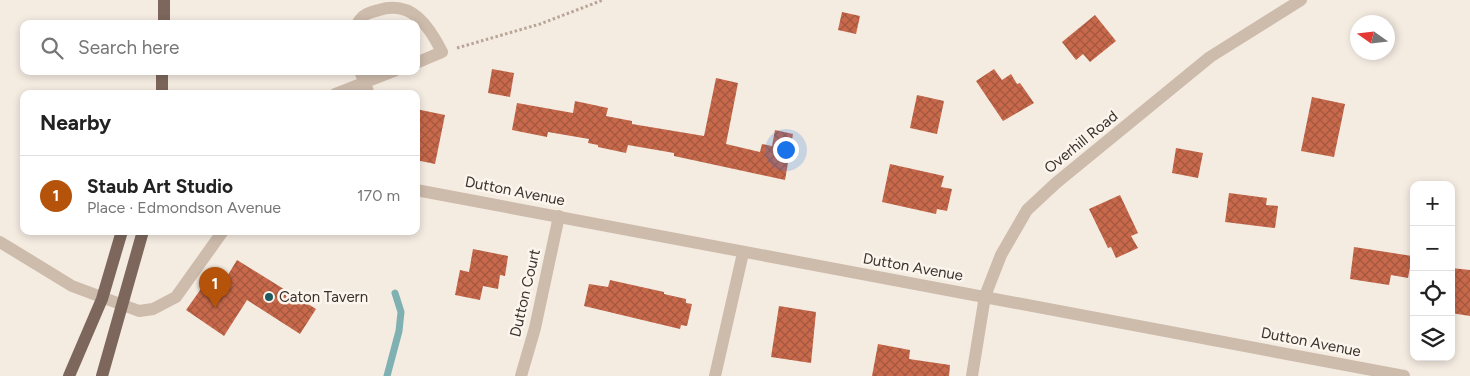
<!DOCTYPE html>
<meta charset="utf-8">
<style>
body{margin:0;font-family:Figtree,sans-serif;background:#f6f6f6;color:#222}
.controls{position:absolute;right:15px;bottom:15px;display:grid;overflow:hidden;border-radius:10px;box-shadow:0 2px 8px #0003}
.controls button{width:45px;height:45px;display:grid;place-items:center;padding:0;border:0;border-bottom:1px solid #e0e0e0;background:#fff;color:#222;font:25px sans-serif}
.compass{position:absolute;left:1350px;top:15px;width:45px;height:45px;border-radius:50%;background:#fff;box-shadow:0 2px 8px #0003;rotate:284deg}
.you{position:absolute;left:785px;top:149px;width:18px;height:18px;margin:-12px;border:4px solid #fff;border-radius:50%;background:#1a73e8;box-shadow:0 0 0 8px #1a73e833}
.badge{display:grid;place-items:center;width:32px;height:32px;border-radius:50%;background:#b45309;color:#fff;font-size:16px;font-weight:700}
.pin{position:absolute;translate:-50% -41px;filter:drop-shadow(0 1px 2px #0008)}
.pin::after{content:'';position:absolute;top:26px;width:18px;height:15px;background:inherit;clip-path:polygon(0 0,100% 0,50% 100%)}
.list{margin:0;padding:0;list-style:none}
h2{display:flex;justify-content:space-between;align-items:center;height:65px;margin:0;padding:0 20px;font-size:21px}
h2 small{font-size:16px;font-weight:400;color:#767676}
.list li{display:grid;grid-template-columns:32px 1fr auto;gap:15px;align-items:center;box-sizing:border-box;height:80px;padding:0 20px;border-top:1px solid #e0e0e0}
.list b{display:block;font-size:19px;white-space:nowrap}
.list p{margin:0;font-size:16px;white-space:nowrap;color:#767676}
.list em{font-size:16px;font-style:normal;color:#767676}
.icon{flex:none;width:28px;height:28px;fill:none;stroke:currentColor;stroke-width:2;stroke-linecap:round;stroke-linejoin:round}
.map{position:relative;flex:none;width:1470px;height:376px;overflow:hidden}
.search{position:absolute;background:#fff;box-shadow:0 2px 8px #0003;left:20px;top:20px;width:400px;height:55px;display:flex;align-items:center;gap:12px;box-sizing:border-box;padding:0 18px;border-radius:10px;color:#767676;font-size:19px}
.panel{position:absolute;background:#fff;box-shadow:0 2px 8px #0003;left:20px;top:90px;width:400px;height:145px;border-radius:10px}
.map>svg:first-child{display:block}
</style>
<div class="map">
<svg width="1470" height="376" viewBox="0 0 1470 376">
<defs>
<pattern id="building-cross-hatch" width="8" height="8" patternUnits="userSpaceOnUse" patternTransform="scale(1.25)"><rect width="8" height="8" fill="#c8694b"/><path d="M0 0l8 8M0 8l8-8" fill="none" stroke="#a4573f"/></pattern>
</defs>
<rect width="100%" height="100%" fill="#f4ebe1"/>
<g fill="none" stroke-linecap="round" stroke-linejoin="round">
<polyline stroke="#7fb0b2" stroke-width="7" points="387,376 399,331 401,312 395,293"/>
</g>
<g fill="url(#building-cross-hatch)">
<polygon points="842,12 860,16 856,34 838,30"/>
<polygon points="1095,15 1116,41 1090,62 1083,54 1076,60 1062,42"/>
<polygon points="492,69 514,73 510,97 488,93"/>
<polygon points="994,69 1002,80 1011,74 1017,84 1020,83 1034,103 1003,121 976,81"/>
<polygon points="716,78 738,83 726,144 760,152 762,144 772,146 775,130 793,134 785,180 674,156 674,153 628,145 626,153 598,147 598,145 588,143 589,139 548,132 547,137 512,130 517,103 573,113 575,101 608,108 606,116 632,121 632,124 704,136"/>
<polygon points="917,95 944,101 937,134 910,128"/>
<polygon points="1312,97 1345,104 1334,157 1301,151"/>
<polygon points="416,109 445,115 435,164 416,160"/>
<polygon points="1176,148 1203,153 1198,178 1172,173"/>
<polygon points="890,164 944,176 941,187 952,189 947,211 937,209 936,214 882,202"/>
<polygon points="1229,193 1267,198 1266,205 1278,206 1275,228 1225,222"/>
<polygon points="1120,195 1138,233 1131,236 1138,248 1116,258 1111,247 1108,248 1089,209"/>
<polygon points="1354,247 1412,256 1408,278 1391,275 1389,285 1350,279"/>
<polygon points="473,249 508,256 505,276 500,275 498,289 483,286 480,300 455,295 460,270 469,272"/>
<polygon points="237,260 316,309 300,334 247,300 224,336 186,310 208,279 220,288"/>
<polygon points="1451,268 1470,270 1470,316 1451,313"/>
<polygon points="610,280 664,292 664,294 686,299 686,303 692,304 687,326 681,325 680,329 584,306 589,284 608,287"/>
<polygon points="779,306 816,312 811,363 771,357"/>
<polygon points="878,344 910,350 909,359 950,365 949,376 872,376"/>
</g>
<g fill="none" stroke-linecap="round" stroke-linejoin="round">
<polyline stroke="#b9a596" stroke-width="3" stroke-dasharray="2.5 2.5" stroke-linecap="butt" points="457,48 540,24 603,0"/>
<g stroke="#cdbbac" stroke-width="12">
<path d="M357,24C363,14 368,13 379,10C412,0 429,26 442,52L416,63"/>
<polyline points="360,71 369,94"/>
<polyline points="335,94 394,71"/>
<polyline points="416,190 1404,376"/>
<polyline points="0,242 72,286 139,311 153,309 176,297 223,231"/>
<polyline points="521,376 535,328 559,216"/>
<polyline points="715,376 743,253"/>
<polyline points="972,376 985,296 1001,255 1027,210 1056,183 1210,57 1301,0"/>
</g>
<g stroke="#7d675c" stroke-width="12">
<polyline points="164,24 164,0"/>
<polyline points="162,94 162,71"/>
<polyline points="69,376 102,299 122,231"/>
<polyline points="102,376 143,231"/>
</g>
</g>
<circle fill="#1f5a5e" stroke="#fbf5ee" stroke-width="2" cx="269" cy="297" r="5"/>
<g text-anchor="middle" stroke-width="5" stroke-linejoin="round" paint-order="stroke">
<g font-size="15" fill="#3b302b" stroke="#fbf5ee">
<text transform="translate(1081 142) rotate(-39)" y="5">Overhill Road</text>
<text transform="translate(515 191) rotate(11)" y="5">Dutton Avenue</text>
<text transform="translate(913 267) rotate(10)" y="5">Dutton Avenue</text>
<text transform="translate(525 293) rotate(-77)" y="5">Dutton Court</text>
<text transform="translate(1311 342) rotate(11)" y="5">Dutton Avenue</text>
</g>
<g font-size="15" fill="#3b302b" stroke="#fbf5ee" text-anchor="start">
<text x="279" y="302">Caton Tavern</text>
</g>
</g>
</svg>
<div class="controls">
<button>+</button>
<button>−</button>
<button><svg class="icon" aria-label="locate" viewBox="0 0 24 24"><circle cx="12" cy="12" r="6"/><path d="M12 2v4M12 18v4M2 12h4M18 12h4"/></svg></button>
<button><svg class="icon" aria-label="layers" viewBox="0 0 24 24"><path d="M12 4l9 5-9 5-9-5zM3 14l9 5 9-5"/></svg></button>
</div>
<svg class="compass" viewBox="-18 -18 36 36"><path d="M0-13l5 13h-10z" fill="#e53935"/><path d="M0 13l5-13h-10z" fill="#767676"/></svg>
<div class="you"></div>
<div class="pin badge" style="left:215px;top:308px">1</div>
<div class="search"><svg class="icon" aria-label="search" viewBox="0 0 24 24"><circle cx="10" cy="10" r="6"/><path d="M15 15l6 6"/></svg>Search here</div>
<section class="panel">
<h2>Nearby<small></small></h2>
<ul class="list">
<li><span class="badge">1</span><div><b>Staub Art Studio</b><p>Place · Edmondson Avenue</p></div><em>170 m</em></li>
</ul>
</section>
</div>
